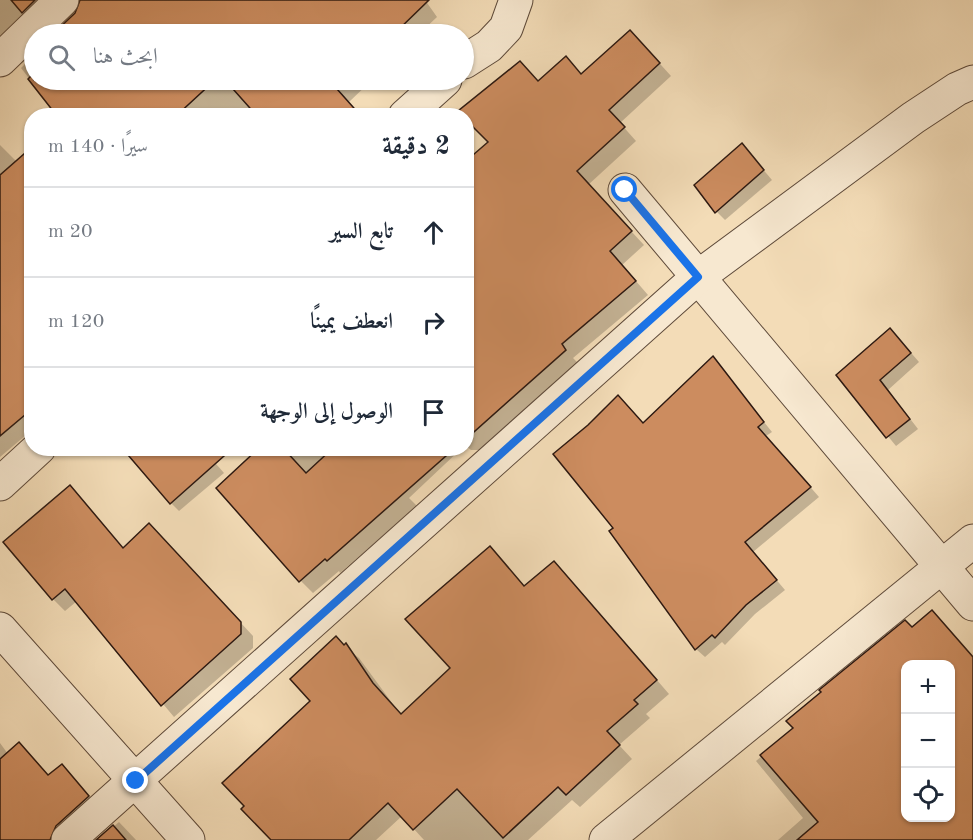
<!DOCTYPE html>
<html lang="ar">
<meta charset="utf-8">
<style>
body{margin:0;font-family:"Old Standard TT",Amiri,serif;background:#f2f2f3;color:#1f2937;direction:rtl}
.controls{position:absolute;right:18px;bottom:18px;display:grid;overflow:hidden;border-radius:12px;box-shadow:0 2px 4px #0004}
.controls button{width:54px;height:54px;display:grid;place-items:center;padding:0;border:0;border-bottom:2px solid #e0e1e3;background:#fff;color:#1f2937;font:30px sans-serif}
.stop{position:absolute;width:18px;height:18px;margin:-14px;border:4px solid #1a73e8;border-radius:50%;background:#fff}
.stop.end{background:#1a73e8;border-color:#fff;box-shadow:0 2px 6px #0008}
.list{margin:0;padding:0;list-style:none}
h2{display:flex;justify-content:space-between;align-items:center;height:78px;margin:0;padding:0 24px;font-size:26px}
h2 small{font-size:20px;font-weight:400;color:#747a83}
.list li{display:grid;grid-template-columns:39px 1fr auto;gap:18px;align-items:center;box-sizing:border-box;height:90px;padding:0 24px;border-top:2px solid #e0e1e3}
.list b{display:block;font-size:22px;white-space:nowrap}
.list em{font-size:20px;font-style:normal;color:#747a83}
.icon{flex:none;width:33px;height:33px;fill:none;stroke:currentColor;stroke-width:2;stroke-linecap:round;stroke-linejoin:round}
.map{position:relative;flex:none;width:973px;height:840px;overflow:hidden;direction:ltr}
.search{position:absolute;background:#fff;box-shadow:0 2px 4px #0004;left:24px;top:24px;width:450px;height:66px;display:flex;align-items:center;gap:15px;box-sizing:border-box;padding:0 21px;border-radius:33px;color:#747a83;font-size:22px}
.panel{position:absolute;background:#fff;box-shadow:0 2px 4px #0004;left:24px;top:108px;width:450px;height:348px;border-radius:24px;direction:rtl}
.map>svg:first-child{display:block}
</style>
<div class="map">
<svg width="973" height="840" viewBox="0 0 973 840">
<rect width="100%" height="100%" fill="#f3dcb7"/>
<filter id="stains"><feTurbulence type="fractalNoise" baseFrequency=".00333" numOctaves="4"/><feColorMatrix values="0 0 0 0 .2 0 0 0 0 .09 0 0 0 0 .02 0 0 0 .5 -.17"/></filter>
<radialGradient id="worn" r=".72"><stop offset=".6" stop-color="#630" stop-opacity="0"/><stop offset="1" stop-color="#630" stop-opacity=".3"/></radialGradient>
<g fill="#0003" fill-rule="evenodd">
<polygon points="0,0 58,0 0,63"/>
<polygon points="82,0 425,0 437,17 419,34 55,34 76,14"/>
<polygon points="643,45 671,76 620,123 636,141 588,185 644,245 622,265 648,295 573,358 578,363 482,450 471,450 466,446 466,163 490,142 460,111 539,83 566,58 582,75"/>
<polygon points="34,55 34,80 372,80 349,102 361,116 59,116 21,68"/>
<polygon points="0,145 17,162 32,149 32,430 0,457"/>
<polygon points="742,145 772,180 725,220 717,212"/>
<polygon points="899,339 919,362 888,390 918,429 896,446 838,375"/>
<polygon points="713,358 772,432 766,436 819,497 753,552 785,590 755,614 725,645 722,642 705,657 696,649 615,528 644,424"/>
<polygon points="202,448 224,473 179,511 171,503"/>
<polygon points="262,448 462,448 409,498 417,506 340,573 339,571 313,593 300,580"/>
<polygon points="70,487 124,549 162,538 253,636 253,648 174,717 77,601 65,611 53,599"/>
<polygon points="490,549 525,587 567,576 669,694 646,714 650,718 619,745 632,759 580,807 572,800 528,840 424,840 402,816 376,840 272,840 312,701 345,647 359,658 401,715 452,668"/>
<path d="M912,629L973,659V840H778L803,818L756,761ZM906,664H950V818H906Z"/>
<polygon points="0,743 8,754 19,744 49,776 62,766 103,812 73,839 58,824 40,840 0,840"/>
<polygon points="119,822 136,840 98,840"/>
</g>
<g fill="#cc8c5f" stroke="#2d1911" stroke-width="1.5" fill-rule="evenodd">
<polygon points="11,0 35,0 22,13"/>
<polygon points="80,0 429,0 394,34 53,34 75,13"/>
<polygon points="630,30 660,63 609,110 625,127 577,171 632,231 610,251 636,281 562,344 566,350 466,439 466,161 488,142 466,120 466,116 458,111 520,61 538,81 566,56 581,74"/>
<polygon points="34,73 34,80 215,80 176,116 57,116 28,79"/>
<polygon points="225,80 329,80 361,116 257,116"/>
<polygon points="742,143 764,170 715,213 694,185"/>
<polygon points="32,147 32,409 0,436 0,175"/>
<polygon points="890,328 911,353 880,380 910,419 886,438 836,375"/>
<polygon points="713,356 764,422 758,427 811,487 745,542 777,580 746,605 715,638 712,635 695,650 609,531 613,528 553,454 588,425 618,395 643,423"/>
<polygon points="122,448 233,448 170,504"/>
<polygon points="259,448 283,448 306,473 333,448 455,448 327,561 325,559 299,582 216,488"/>
<polygon points="70,485 123,548 149,523 241,622 241,634 161,706 65,589 52,600 3,542"/>
<polygon points="490,546 524,586 554,561 657,680 634,700 638,704 607,731 620,745 566,795 558,787 503,838 457,789 413,830 388,803 349,840 271,840 241,809 244,806 222,783 310,701 290,679 336,636 344,645 346,643 373,683 401,714 450,668 405,619"/>
<path d="M932,610L973,657V840H797L818,822L760,755L793,728L786,721L821,692L819,690L905,620L912,627ZM906,664H951V818H906Z"/>
<polygon points="19,742 48,775 62,764 89,796 56,826 50,840 0,840 0,759"/>
<polygon points="113,825 126,840 96,840"/>
</g>
<g fill="none" stroke-linecap="round" stroke-linejoin="round">
<defs>
<g id="minor">
<polyline points="0,60 62,0"/>
<polyline points="464,62 489,46 506,28 516,0"/>
<polyline points="405,116 445,80"/>
<polyline points="625,190 973,604"/>
<polyline points="0,484 39,448"/>
<polyline points="0,629 188,840"/>
<polyline points="68,840 698,277 913,118 957,89 973,82"/>
<polyline points="606,840 973,541"/>
</g>
</defs>
<use href="#minor" stroke="#5e4a3a" stroke-width="35"/>
<use href="#minor" stroke="#f7e8d0" stroke-width="33"/>
</g>
<g fill="none" stroke-linecap="round" stroke-linejoin="round">
<polyline stroke="#1a73e8" stroke-width="8" points="136,781 698,277 625,190"/>
</g>
<rect width="100%" height="100%" filter="url(#stains)"/>
<rect width="100%" height="100%" fill="url(#worn)"/>
</svg>
<div class="controls">
<button>+</button>
<button>−</button>
<button><svg class="icon" aria-label="locate" viewBox="0 0 24 24"><circle cx="12" cy="12" r="6"/><path d="M12 2v4M12 18v4M2 12h4M18 12h4"/></svg></button>
</div>
<div class="stop" style="left:625px;top:190px"></div>
<div class="stop end" style="left:136px;top:781px"></div>
<div class="search"><svg class="icon" aria-label="search" viewBox="0 0 24 24"><circle cx="10" cy="10" r="6"/><path d="M15 15l6 6"/></svg>ابحث هنا</div>
<section class="panel">
<h2>2 دقيقة<small>سيرًا · 140 m</small></h2>
<ul class="list">
<li><svg class="icon" aria-label="ahead" viewBox="0 0 24 24"><path d="M12 20V5M6 11l6-6 6 6"/></svg><div><b>تابع السير</b></div><em>20 m</em></li>
<li><svg class="icon" aria-label="right" viewBox="0 0 24 24"><path d="M7 20v-9h11M14 6l5 5-5 5"/></svg><div><b>انعطف يمينًا</b></div><em>120 m</em></li>
<li><svg class="icon" aria-label="arrive" viewBox="0 0 24 24"><path d="M6 21V4h12l-3 4 3 4H6"/></svg><div><b>الوصول إلى الوجهة</b></div></li>
</ul>
</section>
</div>
